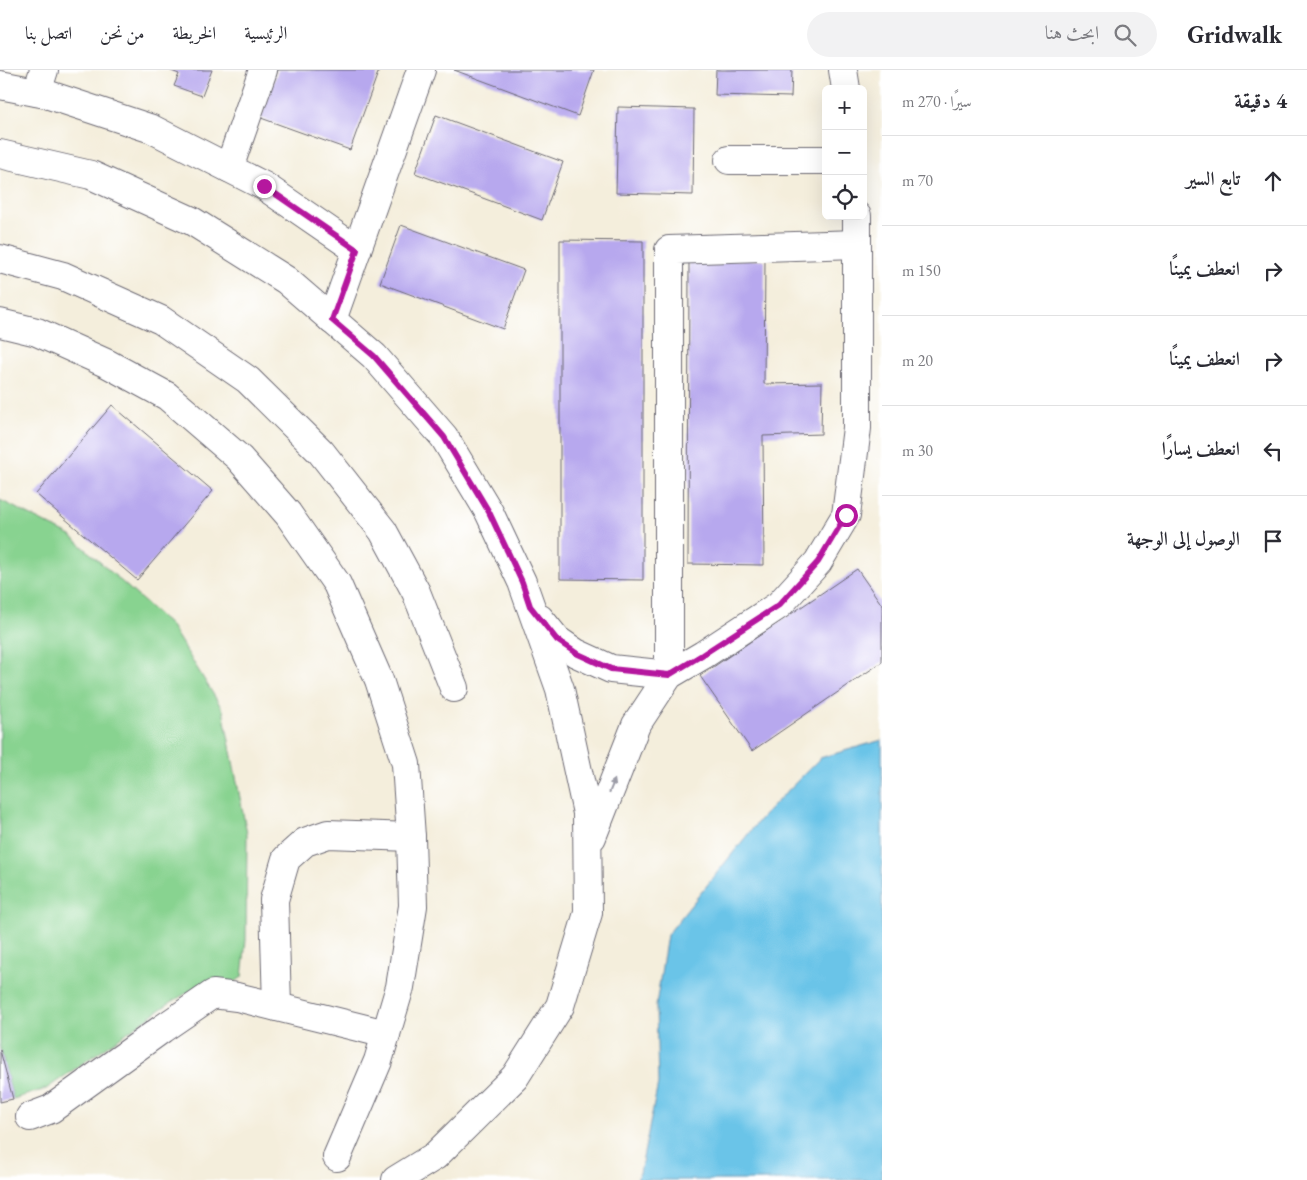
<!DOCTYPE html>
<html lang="ar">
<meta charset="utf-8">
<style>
body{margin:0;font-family:"EB Garamond",Amiri,serif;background:#f2f2f3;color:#2b2b33;direction:rtl}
.controls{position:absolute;right:15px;top:15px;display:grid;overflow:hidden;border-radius:8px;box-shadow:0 5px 20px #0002}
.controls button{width:45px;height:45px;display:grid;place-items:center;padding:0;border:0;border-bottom:1px solid #e1e1e2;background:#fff;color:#2b2b33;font:25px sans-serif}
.stop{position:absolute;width:15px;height:15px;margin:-11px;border:4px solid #b5179e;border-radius:50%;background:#fff}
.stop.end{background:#b5179e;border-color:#fff;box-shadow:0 1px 5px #0008}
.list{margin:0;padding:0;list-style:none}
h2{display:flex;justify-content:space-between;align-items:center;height:65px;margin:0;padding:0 20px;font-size:21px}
h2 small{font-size:16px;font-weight:400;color:#7c7c81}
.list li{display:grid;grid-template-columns:32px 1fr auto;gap:15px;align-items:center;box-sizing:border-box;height:90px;padding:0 20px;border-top:1px solid #e1e1e2}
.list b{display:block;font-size:19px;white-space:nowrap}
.list em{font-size:16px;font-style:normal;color:#7c7c81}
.icon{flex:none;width:28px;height:28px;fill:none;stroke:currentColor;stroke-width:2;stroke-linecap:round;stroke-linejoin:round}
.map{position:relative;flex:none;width:882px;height:1110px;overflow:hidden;direction:ltr}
header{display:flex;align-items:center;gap:30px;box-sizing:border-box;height:70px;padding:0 25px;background:#fff;border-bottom:1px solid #e1e1e2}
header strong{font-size:24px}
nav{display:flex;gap:28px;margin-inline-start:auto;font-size:18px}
.search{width:350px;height:45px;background:#f2f2f3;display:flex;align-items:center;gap:12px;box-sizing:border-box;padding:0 18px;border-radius:28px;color:#7c7c81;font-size:19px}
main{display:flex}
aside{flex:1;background:#fff}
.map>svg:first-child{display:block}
</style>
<header>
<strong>Gridwalk</strong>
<div class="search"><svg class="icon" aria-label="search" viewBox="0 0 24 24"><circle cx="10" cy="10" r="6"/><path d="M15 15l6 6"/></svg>ابحث هنا</div>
<nav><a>الرئيسية</a><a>الخريطة</a><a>من نحن</a><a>اتصل بنا</a></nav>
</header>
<main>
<aside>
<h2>4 دقيقة<small>سيرًا · 270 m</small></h2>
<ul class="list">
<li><svg class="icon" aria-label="ahead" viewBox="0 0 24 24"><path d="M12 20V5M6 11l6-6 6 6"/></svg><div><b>تابع السير</b></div><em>70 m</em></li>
<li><svg class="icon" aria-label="right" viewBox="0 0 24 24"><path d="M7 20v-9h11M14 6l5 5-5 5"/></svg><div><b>انعطف يمينًا</b></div><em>150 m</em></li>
<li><svg class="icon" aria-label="right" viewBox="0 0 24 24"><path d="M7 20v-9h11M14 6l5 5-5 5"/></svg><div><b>انعطف يمينًا</b></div><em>20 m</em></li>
<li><svg class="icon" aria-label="left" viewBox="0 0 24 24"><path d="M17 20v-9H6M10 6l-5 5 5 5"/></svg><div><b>انعطف يسارًا</b></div><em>30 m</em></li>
<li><svg class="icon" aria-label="arrive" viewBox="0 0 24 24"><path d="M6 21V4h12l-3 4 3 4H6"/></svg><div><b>الوصول إلى الوجهة</b></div></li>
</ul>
</aside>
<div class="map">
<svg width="882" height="1110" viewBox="0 0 882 1110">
<rect width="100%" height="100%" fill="#fff"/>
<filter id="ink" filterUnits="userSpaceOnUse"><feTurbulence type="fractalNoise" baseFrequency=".02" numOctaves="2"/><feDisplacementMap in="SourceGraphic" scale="10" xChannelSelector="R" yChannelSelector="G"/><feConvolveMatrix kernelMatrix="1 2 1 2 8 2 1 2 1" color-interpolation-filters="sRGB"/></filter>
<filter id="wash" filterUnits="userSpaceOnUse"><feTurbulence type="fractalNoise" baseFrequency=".0096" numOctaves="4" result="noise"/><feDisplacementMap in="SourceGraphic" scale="20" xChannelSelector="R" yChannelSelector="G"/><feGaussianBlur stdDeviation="1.12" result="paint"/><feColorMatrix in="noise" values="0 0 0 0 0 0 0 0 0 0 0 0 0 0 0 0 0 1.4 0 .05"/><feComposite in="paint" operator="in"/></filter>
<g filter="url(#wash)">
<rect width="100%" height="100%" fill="#f4eedc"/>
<polygon fill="#88d390" stroke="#557a66" points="0,430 71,466 171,556 223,640 247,764 246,870 242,907 231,915 202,914 168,934 46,1019 13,1029 0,977"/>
<polygon fill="#6ac4e8" stroke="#467392" points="882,670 882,1110 636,1110 640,1103 658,1014 656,935 667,865 761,748 820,688"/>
<g id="blocks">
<g fill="#b7a8ee">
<polygon points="169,0 212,0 202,26 174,16 179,4"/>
<polygon points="278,0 379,0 350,80 261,48"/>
<polygon points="454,0 594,0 578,46"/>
<polygon points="716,0 792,0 791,27 715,25"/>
<polygon points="618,37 694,39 693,125 616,123"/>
<polygon points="436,45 563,92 542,150 415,103"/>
<polygon points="401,155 524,200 503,259 380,213"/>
<polygon points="560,170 643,171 643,510 560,509"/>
<polygon points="689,189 765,190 764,314 822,313 821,364 763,366 764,495 688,494"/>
<polygon points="112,335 213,421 137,510 36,424"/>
<polygon points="857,499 882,535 882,592 752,681 700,606"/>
<polygon points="0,980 13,1029 0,1032"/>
</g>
</g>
</g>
<g filter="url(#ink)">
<use href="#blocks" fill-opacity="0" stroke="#6c6973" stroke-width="1"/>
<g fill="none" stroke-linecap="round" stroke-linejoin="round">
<defs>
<g id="minor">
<polyline points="843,0 846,19"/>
<polyline points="0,15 46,24 152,59 264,116 357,180"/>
<polyline points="37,22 44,0"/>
<polyline points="0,84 91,105 192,151 286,210 374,286 444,367 489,442 522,512 560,619 587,743 588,843 560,936 515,1007 435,1086 396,1110"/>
<polyline points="729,90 826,90"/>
<polyline points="229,98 263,0"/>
<polyline points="0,189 63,206 161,250 248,310 321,382 383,461 416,522 454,618"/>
<polyline points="332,250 421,0"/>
<polyline points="0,253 37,262 108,294 167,326 239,388 288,444 337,514 379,610 406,694 411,767 413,836 400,917 378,991 337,1087"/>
<polyline points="540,549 557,570 576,583 611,599 669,605"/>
<polyline points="669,605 669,180 857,174"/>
<polyline points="592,767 636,655 669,605 703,585 779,535 818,492 846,445 857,358 857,146"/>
<polyline points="277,937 274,830 286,789 305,772 328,764 411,767"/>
<polyline points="30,1047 51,1039 162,959 213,924 237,927 386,964"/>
</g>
</defs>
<use href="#minor" stroke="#6c6973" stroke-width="30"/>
<use href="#minor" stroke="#fff" stroke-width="28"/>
</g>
<defs><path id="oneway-solid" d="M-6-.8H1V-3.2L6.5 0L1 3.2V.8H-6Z" transform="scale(1.25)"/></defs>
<use fill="#9c9ca7" href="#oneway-solid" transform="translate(612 716) rotate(-68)"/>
</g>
<g fill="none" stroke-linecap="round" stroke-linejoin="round" filter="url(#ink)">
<polyline stroke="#b5179e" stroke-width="6" points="264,116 357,180 332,250 374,286 444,367 489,442 522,512 530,536 557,570 576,583 611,599 669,605 702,585 779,535 818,492 846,445"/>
</g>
</svg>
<div class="controls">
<button>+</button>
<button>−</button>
<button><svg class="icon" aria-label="locate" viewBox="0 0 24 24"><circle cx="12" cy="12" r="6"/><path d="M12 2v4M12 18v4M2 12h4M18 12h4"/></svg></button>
</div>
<div class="stop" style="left:846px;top:445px"></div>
<div class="stop end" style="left:264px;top:116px"></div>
</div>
</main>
